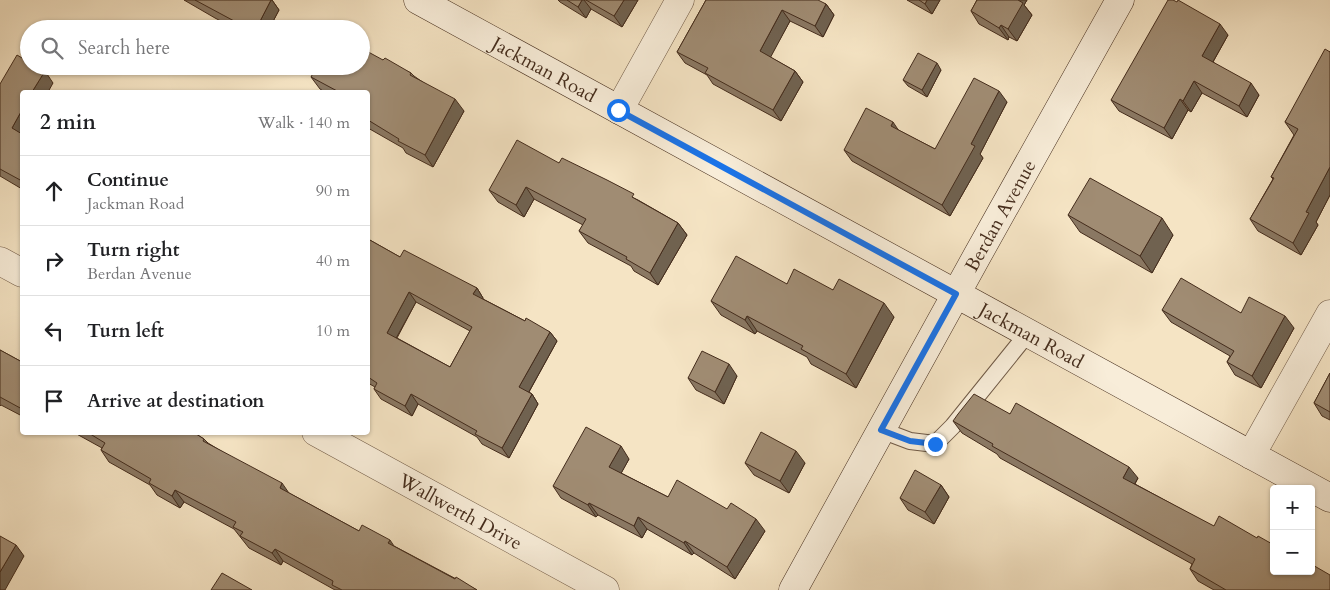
<!DOCTYPE html>
<meta charset="utf-8">
<style>
body{margin:0;font-family:Cardo,serif;background:#f6f6f6;color:#202124}
.controls{position:absolute;right:15px;bottom:15px;display:grid;overflow:hidden;border-radius:5px;box-shadow:0 1px 4px #0004}
.controls button{width:45px;height:45px;display:grid;place-items:center;padding:0;border:0;border-bottom:1px solid #e0e0e0;background:#fff;color:#202124;font:25px sans-serif}
.stop{position:absolute;width:15px;height:15px;margin:-11px;border:4px solid #1a73e8;border-radius:50%;background:#fff}
.stop.end{background:#1a73e8;border-color:#fff;box-shadow:0 1px 5px #0008}
.list{margin:0;padding:0;list-style:none}
h2{display:flex;justify-content:space-between;align-items:center;height:65px;margin:0;padding:0 20px;font-size:21px}
h2 small{font-size:16px;font-weight:400;color:#757577}
.list li{display:grid;grid-template-columns:32px 1fr auto;gap:15px;align-items:center;box-sizing:border-box;height:70px;padding:0 20px;border-top:1px solid #e0e0e0}
.list b{display:block;font-size:19px;white-space:nowrap}
.list p{margin:0;font-size:16px;white-space:nowrap;color:#757577}
.list em{font-size:16px;font-style:normal;color:#757577}
.icon{flex:none;width:28px;height:28px;fill:none;stroke:currentColor;stroke-width:2;stroke-linecap:round;stroke-linejoin:round}
.map{position:relative;flex:none;width:1330px;height:590px;overflow:hidden}
.search{position:absolute;background:#fff;box-shadow:0 1px 4px #0004;left:20px;top:20px;width:350px;height:55px;display:flex;align-items:center;gap:12px;box-sizing:border-box;padding:0 18px;border-radius:28px;color:#757577;font-size:19px}
.panel{position:absolute;background:#fff;box-shadow:0 1px 4px #0004;left:20px;top:90px;width:350px;height:345px;border-radius:5px}
.map>svg:first-child{display:block}
</style>
<div class="map">
<svg width="1330" height="590" viewBox="0 0 1330 590">
<rect width="100%" height="100%" fill="#f5e4c4"/>
<filter id="stains"><feTurbulence type="fractalNoise" baseFrequency=".004" numOctaves="4"/><feColorMatrix values="0 0 0 0 .2 0 0 0 0 .09 0 0 0 0 .02 0 0 0 .5 -.17"/></filter>
<radialGradient id="worn" r=".72"><stop offset=".6" stop-color="#630" stop-opacity="0"/><stop offset="1" stop-color="#630" stop-opacity=".3"/></radialGradient>
<g fill="none" stroke-linecap="round" stroke-linejoin="round">
<defs>
<polyline id="lane" points="881,430 910,441 935,444 953,426 1028,333"/>
<g id="street">
<polyline points="619,110 680,0"/>
<polyline points="0,261 22,273"/>
<path id="s1" d="M316,432L605,590"/>
<polyline points="1251,455 1330,314"/>
</g>
<g id="secondary">
<path id="s2" d="M418,0L1330,498"/>
<path id="s3" d="M793,590L977,256L1120,0"/>
</g>
</defs>
<use href="#lane" stroke="#705a46" stroke-width="18"/>
<use href="#street" stroke="#705a46" stroke-width="29"/>
<use href="#secondary" stroke="#442c1c" stroke-width="29"/>
<use href="#lane" stroke="#f8edd9" stroke-width="16"/>
<use href="#street" stroke="#f8edd9" stroke-width="28"/>
<use href="#secondary" stroke="#f8edd9" stroke-width="28"/>
</g>
<g fill="#8a7863" stroke="#442c1c" fill-rule="evenodd">
<polygon points="184,0 272,0 279,10 269,29 236,29 215,18"/>
<polygon points="558,0 638,0 622,27 591,9 586,18 560,2"/>
<polygon points="706,0 826,4 834,15 823,37 790,21 770,57 795,71 803,82 781,121 713,84 707,75 685,63 677,52"/>
<polygon points="907,0 940,0 932,14"/>
<polygon points="977,0 1027,0 1024,5 1032,15 1017,41 1009,37 1008,40 979,24 971,11"/>
<polygon points="1228,35 1213,62 1259,95 1247,117 1202,93 1191,112 1188,110 1172,139 1119,111 1111,100"/>
<polygon points="1330,51 1330,195 1316,222 1318,225 1301,255 1258,231 1250,219 1273,179 1271,177 1294,135 1285,122"/>
<polygon points="383,60 411,73 414,76 464,111 433,167 406,153 403,148 368,128 368,92 325,92 320,89 311,77"/>
<polygon points="941,70 927,97 908,86 903,80"/>
<polygon points="53,83 22,92 22,189 0,176 0,84"/>
<polygon points="1007,102 980,154 983,158 950,216 852,161 844,150 898,130 935,149"/>
<polygon points="559,163 638,200 678,223 687,235 658,285 634,271 631,266 588,243 579,231 583,225 534,199 524,217 498,202 489,190"/>
<polygon points="1068,215 1173,235 1152,273 1080,232"/>
<path d="M368,239L400,257L477,288L483,298V299L525,321L550,332L557,341L529,392L532,394L538,404L509,458L482,444L477,437L418,404L412,416L381,399L374,389L375,387L368,383ZM416,302L470,331L450,367L397,338Z"/>
<polygon points="787,284 833,290 894,317 856,388 811,364 807,357 757,331 755,334 721,315 711,301"/>
<polygon points="1162,310 1241,313 1294,328 1261,388 1235,375 1227,362 1230,356 1171,322"/>
<polygon points="0,350 22,362 22,416 1,405 0,406"/>
<polygon points="1330,373 1330,420 1322,416 1314,403"/>
<polygon points="737,376 724,404 696,390 688,378"/>
<polygon points="1010,414 1138,478 1135,484 1330,590 1214,590 1198,581 1190,569 1192,564 1000,458 997,454 962,433 953,421"/>
<polygon points="73,432 193,432 204,439 208,443 289,493 359,531 394,546 477,590 335,590 283,561 281,565 249,548 234,529 184,502 180,508 157,495 150,485 109,462 101,450 102,448"/>
<polygon points="629,459 621,473 668,497 765,531 735,579 694,553 692,555 647,529 642,538 598,515 596,517 561,498 553,486"/>
<polygon points="745,463 805,463 789,493 754,475"/>
<polygon points="941,485 949,497 934,524 908,510 900,498"/>
</g>
<g fill="#706250" stroke="#442c1c">
<polygon points="271,0 272,0 279,10 269,29 256,29"/>
<polygon points="582,0 584,0 591,9 586,18 578,7"/>
<polygon points="624,0 638,0 622,27 614,16"/>
<polygon points="927,0 940,0 932,14 925,4"/>
<polygon points="1016,0 1027,0 1024,5 1032,15 1017,41 1008,29"/>
<polygon points="826,4 834,15 823,37 815,26"/>
<polygon points="782,10 790,21 768,62 760,51"/>
<polygon points="1220,24 1228,35 1210,67 1202,56"/>
<polygon points="1001,25 1009,37 1008,40 999,28"/>
<polygon points="937,63 941,70 927,97 922,90"/>
<polygon points="45,71 53,83 48,92 32,92"/>
<polygon points="795,71 803,82 781,121 773,110"/>
<polygon points="1194,81 1202,93 1191,112 1183,101"/>
<polygon points="1251,83 1259,95 1247,117 1239,106"/>
<polygon points="999,91 1007,102 980,154 983,158 950,216 942,205 971,144"/>
<polygon points="455,99 464,111 433,167 425,155"/>
<polygon points="1180,99 1188,110 1172,139 1164,128"/>
<polygon points="22,110 22,137 12,128"/>
<polygon points="893,122 901,134 891,126"/>
<polygon points="1330,167 1330,195 1316,222 1318,225 1301,255 1293,243 1306,212"/>
<polygon points="526,187 534,199 524,217 516,205"/>
<polygon points="1162,218 1173,235 1152,273 1140,256"/>
<polygon points="678,223 687,235 658,285 650,273"/>
<polygon points="477,288 483,298 480,304 473,294"/>
<polygon points="409,292 416,302 394,342 387,333"/>
<polygon points="884,303 894,317 856,388 846,374"/>
<polygon points="747,316 757,331 755,334 745,320"/>
<polygon points="1285,316 1294,328 1261,388 1252,376"/>
<polygon points="550,332 557,341 526,397 519,387"/>
<polygon points="729,364 737,376 724,404 715,392"/>
<polygon points="411,394 418,404 412,416 405,406"/>
<polygon points="532,394 538,404 509,458 502,448"/>
<polygon points="621,446 629,459 618,479 609,467"/>
<polygon points="796,451 805,463 789,493 780,481"/>
<polygon points="1129,467 1138,478 1131,490 1123,478"/>
<polygon points="282,483 291,496 280,488"/>
<polygon points="941,485 949,497 934,524 925,512"/>
<polygon points="175,490 184,502 180,508 172,496"/>
<polygon points="589,503 598,515 596,517 588,505"/>
<polygon points="638,517 647,529 642,538 634,526"/>
<polygon points="756,519 765,531 735,579 727,567"/>
<polygon points="390,540 398,552 388,543"/>
<polygon points="685,541 694,553 692,555 684,543"/>
<polygon points="16,545 24,556 5,590 0,590 0,572"/>
<polygon points="275,549 283,561 281,565 272,553"/>
</g>
<g fill="#a08c73" stroke="#442c1c" fill-rule="evenodd">
<polygon points="195,0 271,0 256,29 249,29"/>
<polygon points="567,0 582,0 578,7"/>
<polygon points="586,0 624,0 614,16"/>
<polygon points="706,0 818,0 826,4 815,26 782,10 760,51 795,71 773,110 705,73 708,68 677,52"/>
<polygon points="919,0 927,0 925,4"/>
<polygon points="977,0 1018,0 1023,3 1008,29 1001,25 999,28 971,11"/>
<polygon points="1168,0 1173,0 1177,2 1178,0 1220,24 1202,56 1251,83 1239,106 1194,81 1183,101 1180,99 1164,128 1111,100"/>
<polygon points="361,48 383,60 385,58 411,73 410,75 455,99 425,155 398,141 399,139 368,120 368,92 339,92 311,77 317,66 361,66"/>
<polygon points="1325,49 1330,52 1330,51 1330,167 1306,212 1309,213 1293,243 1250,219 1274,178 1271,177 1298,129 1285,122"/>
<polygon points="918,53 937,63 922,90 903,80"/>
<polygon points="17,55 29,62 29,66 36,66 45,71 32,92 22,92 22,110 12,128 22,134 22,181 0,169 0,84"/>
<polygon points="974,78 999,91 971,144 975,146 942,205 844,150 866,108 893,122 891,126 935,149"/>
<polygon points="517,140 559,163 562,158 607,180 634,194 632,197 678,223 650,273 626,259 627,257 579,231 586,219 526,187 516,205 489,190"/>
<polygon points="1090,178 1162,218 1140,256 1068,215"/>
<path d="M368,239L400,257L404,250L477,288L473,294L525,321L526,318L550,332L519,387L532,394L502,448L475,434L477,431L411,394L405,406L374,389L377,383L368,377ZM409,292L472,327L450,367L387,333Z"/>
<polygon points="736,256 787,284 794,269 833,290 839,279 884,303 846,374 801,349 803,346 747,316 745,320 711,301"/>
<polygon points="1181,278 1241,313 1249,297 1285,316 1252,376 1227,362 1234,351 1162,310"/>
<polygon points="0,350 22,362 22,409 0,397"/>
<polygon points="702,351 729,364 715,392 688,378"/>
<polygon points="1330,373 1330,412 1314,403"/>
<polygon points="974,394 1010,414 1016,403 1129,467 1123,478 1214,526 1219,516 1257,538 1258,536 1274,545 1274,571 1311,571 1311,564 1330,575 1330,590 1226,590 1190,569 1195,559 992,446 993,444 953,421 958,414"/>
<polygon points="586,427 621,446 609,467 668,497 677,480 727,509 731,503 756,519 727,567 685,541 684,543 638,517 634,526 589,503 588,505 553,486"/>
<polygon points="87,432 193,432 204,439 203,441 282,483 280,488 359,531 362,525 390,540 388,543 455,579 456,577 477,590 342,590 332,585 333,581 275,549 272,553 240,536 243,532 233,527 236,522 175,490 172,496 149,483 151,479 101,450 105,443"/>
<polygon points="761,432 796,451 780,481 745,463"/>
<polygon points="915,470 941,485 925,512 900,498"/>
<polygon points="0,536 16,545 0,572"/>
<polygon points="222,573 252,590 211,590"/>
</g>
<g fill="none" stroke-linecap="round" stroke-linejoin="round">
<polyline stroke="#1a73e8" stroke-width="6" points="618,110 956,294 881,430 910,441 935,444"/>
</g>
<g text-anchor="middle" stroke-width="5" stroke-linejoin="round" paint-order="stroke">
<g font-size="19" fill="#442c1c" stroke="#f8edd9">
<text dy="7" stroke="none"><textPath href="#s2" startOffset="144">Jackman Road</textPath></text>
<text dy="7" stroke="none"><textPath href="#s3" startOffset="428">Berdan Avenue</textPath></text>
<text dy="7" stroke="none"><textPath href="#s2" startOffset="699">Jackman Road</textPath></text>
<text dy="7" stroke="none"><textPath href="#s1" startOffset="165">Wallwerth Drive</textPath></text>
</g>
</g>
<rect width="100%" height="100%" filter="url(#stains)"/>
<rect width="100%" height="100%" fill="url(#worn)"/>
</svg>
<div class="controls">
<button>+</button>
<button>−</button>
</div>
<div class="stop" style="left:618px;top:110px"></div>
<div class="stop end" style="left:935px;top:444px"></div>
<div class="search"><svg class="icon" aria-label="search" viewBox="0 0 24 24"><circle cx="10" cy="10" r="6"/><path d="M15 15l6 6"/></svg>Search here</div>
<section class="panel">
<h2>2 min<small>Walk · 140 m</small></h2>
<ul class="list">
<li><svg class="icon" aria-label="ahead" viewBox="0 0 24 24"><path d="M12 20V5M6 11l6-6 6 6"/></svg><div><b>Continue</b><p>Jackman Road</p></div><em>90 m</em></li>
<li><svg class="icon" aria-label="right" viewBox="0 0 24 24"><path d="M7 20v-9h11M14 6l5 5-5 5"/></svg><div><b>Turn right</b><p>Berdan Avenue</p></div><em>40 m</em></li>
<li><svg class="icon" aria-label="left" viewBox="0 0 24 24"><path d="M17 20v-9H6M10 6l-5 5 5 5"/></svg><div><b>Turn left</b></div><em>10 m</em></li>
<li><svg class="icon" aria-label="arrive" viewBox="0 0 24 24"><path d="M6 21V4h12l-3 4 3 4H6"/></svg><div><b>Arrive at destination</b></div></li>
</ul>
</section>
</div>
